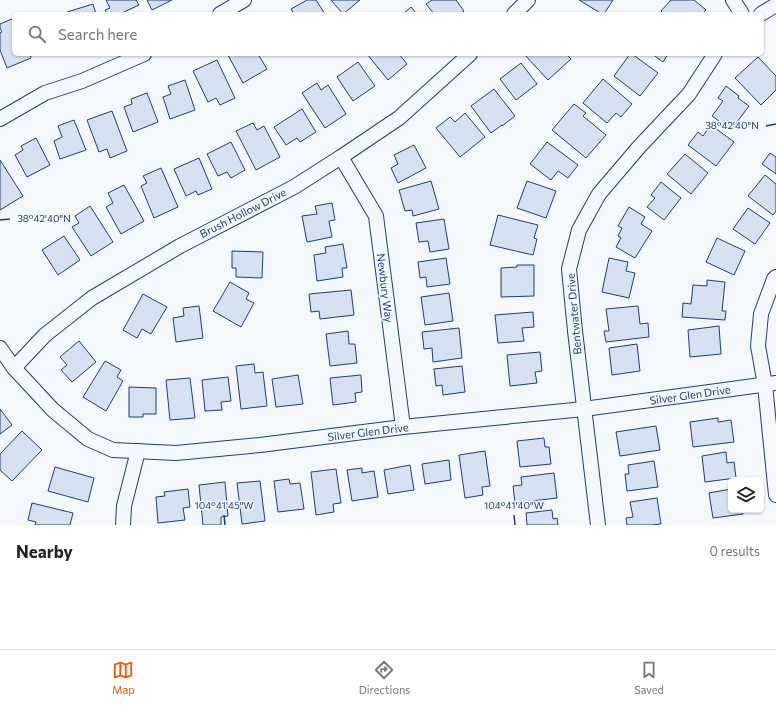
<!DOCTYPE html>
<meta charset="utf-8">
<style>
body{margin:0;font-family:Commissioner,sans-serif;background:#f6f6f6;color:#222}
.controls{position:absolute;right:12px;bottom:12px;display:grid;overflow:hidden;border-radius:6px;box-shadow:0 1px 3px #0004}
.controls button{width:36px;height:36px;display:grid;place-items:center;padding:0;border:0;border-bottom:1px solid #e0e0e0;background:#fff;color:#222;font:20px sans-serif}
.list{margin:0;padding:0;list-style:none}
h2{display:flex;justify-content:space-between;align-items:center;height:52px;margin:0;padding:0 16px;font-size:17px}
h2 small{font-size:13px;font-weight:400;color:#767676}
.icon{flex:none;width:22px;height:22px;fill:none;stroke:currentColor;stroke-width:2;stroke-linecap:round;stroke-linejoin:round}
.map{position:relative;flex:none;width:776px;height:525px;overflow:hidden}
.search{position:absolute;background:#fff;box-shadow:0 1px 3px #0004;left:12px;right:12px;top:12px;height:44px;display:flex;align-items:center;gap:10px;box-sizing:border-box;padding:0 14px;border-radius:6px;color:#767676;font-size:15px}
.sheet{height:124px;background:#fff}
nav{display:flex;justify-content:space-around;align-items:center;box-sizing:border-box;height:56px;border-top:1px solid #e0e0e0;background:#fff;font-size:11px;color:#767676}
nav a{display:grid;justify-items:center;gap:2px}
nav .on{color:#ea580c}
.map>svg:first-child{display:block}
</style>
<div class="map">
<svg width="776" height="525" viewBox="0 0 776 525">
<rect width="100%" height="100%" fill="#f4f7fb"/>
<g fill="#d5e0f0" stroke="#1d3f73">
<polygon points="106,0 136,0 139,5 124,12 125,14 107,14 105,10 110,8"/>
<polygon points="147,0 172,0 152,10"/>
<polygon points="307,0 316,0 325,14 294,14 291,9"/>
<polygon points="331,0 360,0 343,14"/>
<polygon points="432,0 456,0 464,11 460,14 434,14 426,4"/>
<polygon points="579,0 613,0 604,14 602,14"/>
<polygon points="671,0 694,0 706,10 702,14 664,14 661,11"/>
<polygon points="93,4 96,14 68,14 67,12"/>
<polygon points="411,7 417,14 403,14"/>
<polygon points="14,18 14,54 30,54 31,58 7,68 0,50 0,33 2,32 0,28 0,24"/>
<polygon points="230,54 246,54 247,56 249,54 258,54 267,69 243,83 228,55"/>
<polygon points="367,54 399,54 407,64 388,80"/>
<polygon points="524,54 566,54 571,59 548,80"/>
<polygon points="630,54 632,54 658,73 640,96 614,76"/>
<polygon points="652,54 668,54 663,62"/>
<polygon points="758,57 776,76 776,90 761,105 735,78"/>
<polygon points="217,60 235,98 220,105 216,98 208,102 193,71"/>
<polygon points="358,62 375,86 353,101 337,77"/>
<polygon points="521,63 537,84 516,100 500,79"/>
<polygon points="603,79 632,104 621,117 616,113 607,123 583,103"/>
<polygon points="185,80 195,110 170,119 163,97 171,94 168,86"/>
<polygon points="317,83 321,90 328,85 346,114 325,128 302,93"/>
<polygon points="726,86 739,96 738,98 749,106 731,130 712,116 723,101 718,98"/>
<polygon points="494,89 515,116 502,126 502,125 491,133 471,106"/>
<polygon points="147,93 158,122 133,132 124,107 132,104 131,99"/>
<polygon points="574,104 586,113 583,116 606,135 586,158 552,130"/>
<polygon points="302,109 316,132 300,142 297,138 286,145 274,127"/>
<polygon points="112,111 127,151 110,158 107,149 99,152 87,120"/>
<polygon points="465,113 485,137 460,157 436,128 450,117 455,122"/>
<polygon points="74,120 86,150 60,159 54,141 62,137 58,126"/>
<polygon points="253,123 257,130 264,126 280,157 256,170 236,131"/>
<polygon points="711,125 734,142 716,166 688,145 698,132 703,136"/>
<polygon points="36,138 50,165 27,177 15,155 23,150 21,146"/>
<polygon points="231,142 245,170 231,178 227,172 218,176 207,154"/>
<polygon points="547,142 578,165 568,178 558,171 551,180 530,164"/>
<polygon points="414,145 426,168 398,183 391,168 398,164 394,155"/>
<polygon points="770,153 776,157 776,174 762,164"/>
<polygon points="685,154 708,173 691,194 667,174"/>
<polygon points="199,158 212,189 198,195 196,191 186,196 174,169"/>
<polygon points="0,160 23,196 0,210"/>
<polygon points="161,168 178,207 154,218 141,186 147,183 143,176"/>
<polygon points="765,175 776,184 776,211 773,215 748,196"/>
<polygon points="431,181 439,209 413,216 412,210 405,211 399,190"/>
<polygon points="527,181 556,191 546,218 517,208"/>
<polygon points="661,182 681,198 664,220 647,207 655,198 651,195"/>
<polygon points="124,185 144,221 121,234 106,207 113,203 108,193"/>
<polygon points="332,203 335,220 329,221 332,237 307,242 302,216 317,214 315,206"/>
<polygon points="90,206 113,242 91,256 72,227 79,223 75,216"/>
<polygon points="629,207 645,217 641,224 652,231 635,258 616,247 621,238 618,236 622,228 618,226"/>
<polygon points="748,208 770,223 755,244 733,229"/>
<polygon points="498,215 538,225 534,238 537,239 533,255 490,245"/>
<polygon points="444,219 449,249 430,252 428,241 419,242 416,223"/>
<polygon points="64,236 80,260 58,275 42,250"/>
<polygon points="717,238 745,251 734,275 706,262"/>
<polygon points="343,244 347,268 342,268 343,277 317,281 314,255 326,253 325,247"/>
<polygon points="232,251 263,252 262,278 236,277 236,268 232,268"/>
<polygon points="446,258 450,284 427,287 426,277 420,278 418,262"/>
<polygon points="609,258 628,262 626,271 635,273 629,298 602,292"/>
<polygon points="517,265 534,265 534,296 501,297 501,268 517,267"/>
<polygon points="707,280 725,282 722,311 726,311 725,320 682,317 683,303 691,304 693,285 707,286"/>
<polygon points="230,282 249,293 246,299 254,303 241,327 213,311"/>
<polygon points="351,290 354,315 320,319 319,311 311,312 309,294"/>
<polygon points="449,293 453,321 425,325 421,297"/>
<polygon points="143,294 167,307 151,334 142,329 137,338 123,330"/>
<polygon points="199,306 203,338 176,342 173,318 184,316 183,308"/>
<polygon points="638,306 640,324 648,323 649,337 606,342 604,331 609,331 606,309"/>
<polygon points="533,312 534,327 522,328 524,341 498,343 495,315"/>
<polygon points="719,326 721,354 690,357 688,330"/>
<polygon points="459,328 462,358 433,362 432,348 424,349 422,332"/>
<polygon points="348,331 349,344 355,344 357,363 330,366 326,334"/>
<polygon points="79,341 96,362 72,382 61,370 67,365 60,357"/>
<polygon points="637,344 640,371 612,375 609,348"/>
<polygon points="540,352 542,371 535,372 537,383 510,386 507,355"/>
<polygon points="105,361 121,370 117,377 123,381 106,411 83,397"/>
<polygon points="254,364 255,373 263,372 267,406 241,409 236,366"/>
<polygon points="462,366 465,392 443,395 442,385 436,386 434,369"/>
<polygon points="298,375 303,404 276,407 272,379"/>
<polygon points="361,375 362,392 355,393 356,402 333,405 330,378"/>
<polygon points="228,377 231,401 221,402 222,410 205,411 202,380"/>
<polygon points="190,378 195,418 170,420 166,380"/>
<polygon points="129,387 156,388 156,414 143,414 143,417 129,417"/>
<polygon points="0,409 12,425 0,434"/>
<polygon points="718,418 718,422 731,420 734,442 693,447 690,422"/>
<polygon points="656,426 660,450 620,456 616,432"/>
<polygon points="22,431 42,450 12,481 0,470 0,454"/>
<polygon points="544,438 545,447 549,447 551,464 520,467 517,441"/>
<polygon points="485,451 490,486 482,487 483,495 465,498 459,455"/>
<polygon points="726,452 727,463 734,462 736,478 705,482 702,456"/>
<polygon points="449,460 451,480 425,484 422,464"/>
<polygon points="654,461 658,487 627,491 625,474 629,474 628,465"/>
<polygon points="410,465 414,490 388,494 384,470"/>
<polygon points="55,467 94,478 88,502 48,491"/>
<polygon points="362,468 362,473 374,471 378,497 352,501 347,470"/>
<polygon points="336,469 341,503 333,504 334,512 316,515 311,472"/>
<polygon points="554,473 557,498 515,503 513,486 522,485 521,477"/>
<polygon points="289,479 290,484 300,483 304,509 278,512 274,481"/>
<polygon points="260,481 265,521 242,524 237,483"/>
<polygon points="225,482 228,516 221,517 221,525 203,525 199,485"/>
<polygon points="188,489 190,507 183,508 185,520 158,523 156,497 165,496 164,492"/>
<polygon points="731,489 731,510 743,510 743,514 713,518 709,493"/>
<polygon points="657,498 661,524 652,525 627,525 626,518 633,517 630,502"/>
<polygon points="32,503 73,513 70,525 35,525 36,522 28,520"/>
<polygon points="552,510 553,519 557,518 558,525 527,525 526,513"/>
</g>
<g fill="none" stroke-linecap="round" stroke-linejoin="round">
<defs>
<g id="street">
<polyline points="733,0 742,14"/>
<polyline points="220,14 244,0"/>
<polyline points="514,14 528,0"/>
<polyline points="761,14 776,5"/>
<polyline points="0,119 45,93 82,81 144,54"/>
<polyline points="341,157 376,216 403,427"/>
<polyline points="776,277 774,279 761,314 758,346 765,385 776,495"/>
<polyline points="0,348 14,368 53,410 88,439 113,450 176,453 260,445 403,427 584,409 776,383"/>
<polyline points="14,368 45,335 92,298 180,246 294,187 341,157 399,118 470,54"/>
<polyline points="123,525 124,506 138,451"/>
<polyline points="598,525 575,331 569,269 579,230 599,194 639,147 689,94 715,54"/>
</g>
</defs>
<use href="#street" stroke="#1d3f73" stroke-width="16"/>
<use href="#street" stroke="#f4f7fb" stroke-width="14"/>
</g>
<path fill="none" stroke="#1d3f73" stroke-width="1.5" d="M766,126L776,124M0,220L10,219M224,515L225,525M514,515L515,525"/>
<g text-anchor="middle" stroke-width="3" stroke-linejoin="round" paint-order="stroke">
<g font-size="11" fill="#1d3f73" stroke="#f4f7fb">
<text transform="translate(243 213) rotate(-27)" y="4">Brush Hollow Drive</text>
<text transform="translate(385 288) rotate(83)" y="4">Newbury Way</text>
<text transform="translate(574 314) rotate(-95)" y="4">Bentwater Drive</text>
<text transform="translate(690 395) rotate(-8)" y="4">Silver Glen Drive</text>
<text transform="translate(368 432) rotate(-7)" y="4">Silver Glen Drive</text>
</g>
</g>
<g font-size="10" text-anchor="middle" fill="#1d3f73" stroke="#f4f7fb" stroke-width="3" stroke-linejoin="round" paint-order="stroke">
<text x="732" y="129">38°42'40"N</text>
<text x="44" y="222">38°42'40"N</text>
<text x="224" y="509">104°41'45"W</text>
<text x="514" y="509">104°41'40"W</text>
</g>
</svg>
<div class="controls">
<button><svg class="icon" aria-label="layers" viewBox="0 0 24 24"><path d="M12 4l9 5-9 5-9-5zM3 14l9 5 9-5"/></svg></button>
</div>
<div class="search"><svg class="icon" aria-label="search" viewBox="0 0 24 24"><circle cx="10" cy="10" r="6"/><path d="M15 15l6 6"/></svg>Search here</div>
</div>
<section class="sheet">
<h2>Nearby<small>0 results</small></h2>
<ul class="list">
</ul>
</section>
<nav>
<a class="on"><svg class="icon" aria-label="map" viewBox="0 0 24 24"><path d="M3 6l6-2 6 2 6-2v14l-6 2-6-2-6 2zM9 4v14M15 6v14"/></svg>Map</a>
<a><svg class="icon" aria-label="directions" viewBox="0 0 24 24"><path d="M12 3l9 9-9 9-9-9zM9 14v-3h6M13 9l2 2-2 2"/></svg>Directions</a>
<a><svg class="icon" aria-label="saved" viewBox="0 0 24 24"><path d="M7 4h10v16l-5-4-5 4z"/></svg>Saved</a>
</nav>
